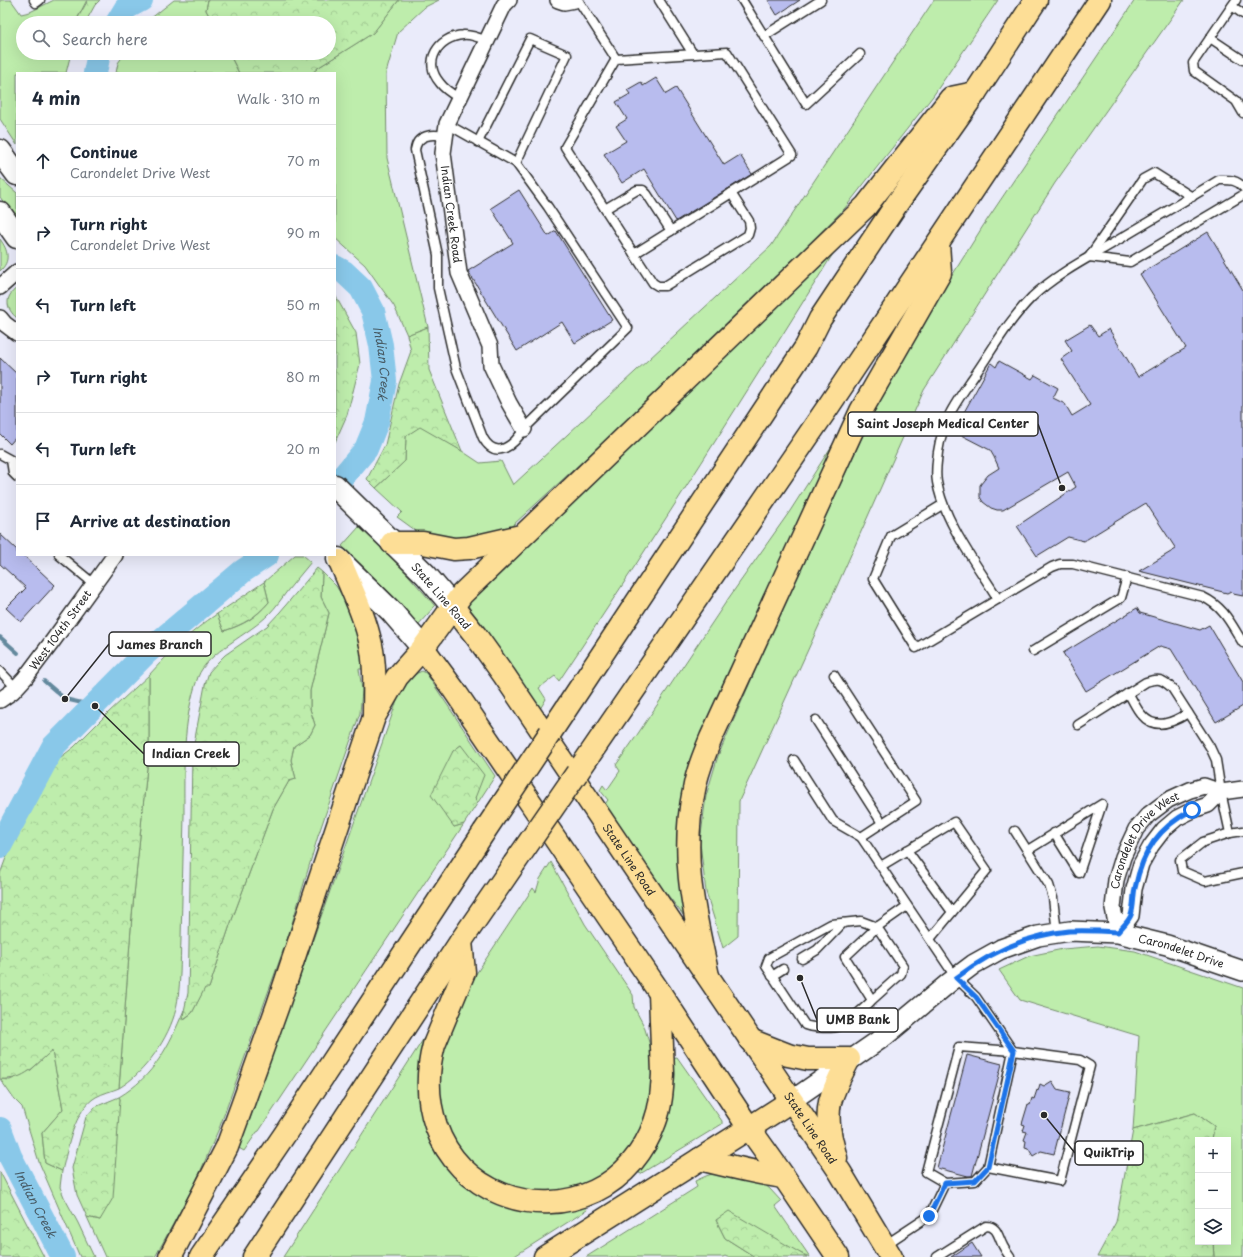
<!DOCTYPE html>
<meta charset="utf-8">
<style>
body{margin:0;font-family:"Playpen Sans",sans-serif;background:#f6f6f7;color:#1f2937}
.controls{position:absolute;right:12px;bottom:12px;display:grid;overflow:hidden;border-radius:0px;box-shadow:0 4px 16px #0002}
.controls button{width:36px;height:36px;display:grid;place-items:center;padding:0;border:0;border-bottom:1px solid #e0e1e3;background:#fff;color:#1f2937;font:20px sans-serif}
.stop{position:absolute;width:12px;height:12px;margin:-9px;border:3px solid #1a73e8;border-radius:50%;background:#fff}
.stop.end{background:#1a73e8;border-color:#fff;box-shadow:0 1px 4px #0008}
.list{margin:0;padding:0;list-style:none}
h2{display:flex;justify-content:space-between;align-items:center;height:52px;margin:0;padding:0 16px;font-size:17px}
h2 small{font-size:13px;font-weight:400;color:#747a83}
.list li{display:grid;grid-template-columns:26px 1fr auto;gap:12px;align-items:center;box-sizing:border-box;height:72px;padding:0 16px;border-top:1px solid #e0e1e3}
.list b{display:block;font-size:15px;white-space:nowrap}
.list p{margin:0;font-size:13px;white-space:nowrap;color:#747a83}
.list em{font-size:13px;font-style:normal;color:#747a83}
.icon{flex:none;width:22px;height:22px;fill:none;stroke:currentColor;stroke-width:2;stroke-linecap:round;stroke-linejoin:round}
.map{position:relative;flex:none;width:1243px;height:1257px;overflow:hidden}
.search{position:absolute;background:#fff;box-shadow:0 4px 16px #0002;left:16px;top:16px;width:320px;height:44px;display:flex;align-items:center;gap:10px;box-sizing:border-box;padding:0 14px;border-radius:22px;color:#747a83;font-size:15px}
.panel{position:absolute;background:#fff;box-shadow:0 4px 16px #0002;left:16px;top:72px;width:320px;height:484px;border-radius:0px}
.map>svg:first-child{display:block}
</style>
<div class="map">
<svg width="1243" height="1257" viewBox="0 0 1243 1257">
<defs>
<pattern id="forest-crowns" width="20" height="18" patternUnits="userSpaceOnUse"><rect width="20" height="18" fill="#beedac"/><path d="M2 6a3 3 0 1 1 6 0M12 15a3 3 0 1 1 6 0" fill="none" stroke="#a3cb94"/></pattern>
</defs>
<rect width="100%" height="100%" fill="#eaebfa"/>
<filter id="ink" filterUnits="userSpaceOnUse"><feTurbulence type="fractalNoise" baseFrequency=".025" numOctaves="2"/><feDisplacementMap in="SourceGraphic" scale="8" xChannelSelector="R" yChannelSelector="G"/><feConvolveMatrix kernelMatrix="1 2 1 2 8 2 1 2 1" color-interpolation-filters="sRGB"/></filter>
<g filter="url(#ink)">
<g fill="#beedac" stroke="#748c6c">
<polygon points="0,0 11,0 21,14 30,12 54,0 87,0 75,23 23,23 23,53 71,53 66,73 17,73 17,145 0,119"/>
<polygon points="174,0 208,0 206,10 213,23 145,23"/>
<polygon points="399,0 439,0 425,7 398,32 386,73 387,158 428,327 407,335 394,306 365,265 335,238 335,73 312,73 319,67 373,33"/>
<polygon points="934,0 998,0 933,96 845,208 679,373 513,525 492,537 476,542 419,533 397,517 402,512 376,488 405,461 406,436 420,426 462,451 480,463 501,461 513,485 771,246"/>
<polygon points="1135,0 1184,0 1055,183 924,390 837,586 739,801 738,936 723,948 706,892 700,843 706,796 718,756 772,632 893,370 983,226"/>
<polygon points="125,53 229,53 239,73 116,73 118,63"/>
<polygon points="0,178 17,193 17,221 0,197"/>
<path d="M0,239C8,250 11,261 0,271Z"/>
<path d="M841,241C749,389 656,536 559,681L555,676L539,688L546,699L540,709L478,619L470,609L468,605L472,598L607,471L698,379Z"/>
<path d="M17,288V318C6,309 4,297 17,288Z"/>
<polygon points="840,433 710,724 687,914 684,916 667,894 665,895 605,804 608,800 600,790 603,785 607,790 620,771 616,765 633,741 728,599 790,511"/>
<polygon points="359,527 396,561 435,606 418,625 388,591 342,546"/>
<path d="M295,555H303L311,562C303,571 296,581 288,590C282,598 276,607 269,614C250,634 207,652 198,677C182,721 184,769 184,815C183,857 182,898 181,939C180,962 181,986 176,1009C169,1038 145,1073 119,1088L132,915L149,748V675C170,652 191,631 217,614L224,631C245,624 254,619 269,602L264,582Z"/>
<path d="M322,572L336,586L357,619L365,669H359L362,690L360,713L318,836L288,937L220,1126L195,1184L155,1257H105L87,1217L100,1220L120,1099L119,1097C154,1076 169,1046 184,1010L183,1020L192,1013L205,987L209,988L230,925L273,809L289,781L296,779L291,760L294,746L310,735L315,725L310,709V691L329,613L321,597Z"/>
<path d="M422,671L426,673L495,776L477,804L461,745L453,751L454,827L464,824L259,1131L257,1132L244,1151L237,1147L249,1121L398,698C404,687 410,675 422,671Z"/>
<polygon points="551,862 585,924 633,995 634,1007 644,1026 651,1049 653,1073 648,1115 639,1137 613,1169 594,1180 575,1188 555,1192 521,1190 492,1179 471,1163 454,1141 447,1127 442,1109 440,1091 440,1069 443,1048 470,983 533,888 536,892 540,879"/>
<polygon points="1098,946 1135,951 1243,988 1243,1257 1214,1257 1213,1242 1228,1242 1228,1140 1212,1140 1214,1126 1195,1113 1133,1130 1139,1036 1020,1000 999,970 1029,956 1063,949"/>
<polygon points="424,1038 428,1039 425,1065 464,1178 584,1205 587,1210 513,1257 283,1257"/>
<polygon points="52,1050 63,1109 42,1133 45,1163 62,1171 60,1187 64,1197 78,1223 94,1257 80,1257 39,1162 22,1107 14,1099 0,1079 10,1080 31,1070"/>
<polygon points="677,1057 722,1121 722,1124 640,1174 637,1168 670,1058"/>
<polygon points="718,1172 759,1180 770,1189 781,1201 775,1206 810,1257 716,1220 725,1238 755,1257 727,1257 725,1256 723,1257 586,1257 697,1187 695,1181 706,1176"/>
</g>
<g fill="url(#forest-crowns)" stroke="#748c6c">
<polygon points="88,0 100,0 95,5 85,23 75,23"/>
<polygon points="208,0 399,0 373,33 319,67 312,73 239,73 229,53 329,53 329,23 213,23 206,10"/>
<polygon points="335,295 356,333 360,364 347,415 335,442"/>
<polygon points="428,327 429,370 462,451 420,427 406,436 405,461 376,488 367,479 385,445 399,384 411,351 407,335"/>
<polygon points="317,568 322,572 321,597 329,613 310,691 310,709 315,725 310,735 294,746 291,760 296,779 289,781 273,809 230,925 209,988 205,988 192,1013 182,1020 188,993 189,946 192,754 205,685 209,672 217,663 225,655 267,626 280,612"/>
<path d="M264,582L269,602C255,618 244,624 224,631L217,614Z"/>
<path d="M149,675V748L132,915L119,1088C112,1091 103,1093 96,1097C74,1110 68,1148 62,1171L45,1163L42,1133L63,1109L52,1051C35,1064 26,1081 0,1079V874L25,807L48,767L74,747L109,712Z"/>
<polygon points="461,745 484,775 475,798 477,804 464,824 454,827 431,795 453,751"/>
<polygon points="119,1097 120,1099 113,1198 100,1220 87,1217 77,1195 72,1168 86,1117 95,1107"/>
<polygon points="1195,1113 1214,1126 1212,1140 1198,1140 1198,1242 1213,1242 1214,1257 1097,1257 1116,1222 1133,1130"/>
<polygon points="0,1172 44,1257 0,1257"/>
<polygon points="729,1211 807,1257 755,1257 725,1238 716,1220"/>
</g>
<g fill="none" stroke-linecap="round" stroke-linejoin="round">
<g stroke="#63899d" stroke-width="4">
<polyline points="0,637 18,653"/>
<polyline points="44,681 65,699 95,706"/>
</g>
<g stroke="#89c8e9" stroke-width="24">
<polyline points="117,23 126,8 141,0"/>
<polyline points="95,73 99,53"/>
<path id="s1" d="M335,267L344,272L361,288L373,311L381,345L385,381L377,422L366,449L335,486"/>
<polyline points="0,846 53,747 146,653 243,571 267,555"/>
<path id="s2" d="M0,1129L10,1156L63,1257"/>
</g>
</g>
<g fill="#b8bcee" stroke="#2b2b2b">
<polygon points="768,0 800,0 777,15"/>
<polygon points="656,78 666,94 676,88 724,165 740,155 752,174 676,221 644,169 622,183 604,154 626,141 616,126 627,119 616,102 630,94 627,90 641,82 643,86"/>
<polygon points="519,190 548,236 556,231 612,320 575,343 562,322 517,351 468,271 513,243 491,208"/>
<polygon points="1208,232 1243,290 1243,596 1233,594 1231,591 1227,593 1139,571 1176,549 1146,503 1084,541 1068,537 1037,556 1017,526 1076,487 1068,472 1003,510 997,510 991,508 983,502 980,497 980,485 988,475 999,468 994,457 990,450 959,434 962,427 957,425 991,363 996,367 999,361 1032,379 1035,375 1058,388 1053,398 1065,404 1072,416 1090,405 1061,359 1072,351 1065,340 1090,325 1098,336 1109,329 1138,377 1186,348 1140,274"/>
<polygon points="0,358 17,374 17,436 10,444 0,434"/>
<polygon points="0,534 17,550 17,555 23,555 55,585 21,622 6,608 26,588 0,564"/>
<polygon points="1137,608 1140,613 1200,630 1209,625 1243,682 1243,706 1216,722 1171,649 1160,646 1086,691 1063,653"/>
<polygon points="967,1055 1002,1064 972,1176 968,1176 937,1168"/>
<polygon points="1052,1081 1057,1089 1070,1092 1054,1154 1041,1151 1033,1156 1028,1148 1025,1147 1026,1141 1024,1140 1027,1132 1023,1131 1025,1125 1022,1124 1028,1104 1030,1105 1032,1098 1034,1099 1037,1090 1038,1091 1040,1084 1044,1086"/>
<polygon points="972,1243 981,1257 951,1257"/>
</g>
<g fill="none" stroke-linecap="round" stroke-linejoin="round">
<defs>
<g id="service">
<polyline points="34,0 36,3 40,0"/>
<polyline points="578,0 616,59"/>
<polyline points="659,0 693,54"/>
<polyline points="742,0 806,104 860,54"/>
<polyline points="1236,0 1193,63 1194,71 1236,101 1243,113"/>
<polyline points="1232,6 1243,14"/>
<polyline points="764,36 821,0"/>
<polyline points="1210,38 1243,60"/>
<polygon points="727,52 792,155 634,254 565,147 616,59"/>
<path d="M459,98C452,94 445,90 440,83C422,62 438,37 463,35C471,34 480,38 487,41"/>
<path d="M445,136C432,134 417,134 415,150L438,255V288L456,368L483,438C496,461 514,445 524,429L628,328L548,207L516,163L447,124"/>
<polyline points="478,142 530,39 567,55 516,163"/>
<polyline points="1192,197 1154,173 1143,179 1089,257 1130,262 1243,195"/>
<polyline points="605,209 637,190 643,190 647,194 671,231"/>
<polyline points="634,254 653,283 658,286 665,286 748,235 750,228 749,221 731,193"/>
<polyline points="0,454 11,460 13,473 17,477"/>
<path d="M942,505L891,536L873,579L916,648L1052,567L1060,564H1073L1203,597C1224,607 1231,624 1243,643"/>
<polyline points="59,555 94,584"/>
<path d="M998,599C977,565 944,522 937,482C935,472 937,462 938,452C943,420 954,405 972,379C991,352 1008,321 1032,297C1054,276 1084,260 1110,245C1146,223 1183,202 1219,180C1229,180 1236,179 1243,187"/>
<polyline points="1033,651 1121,598 1127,577"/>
<polyline points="0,671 16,688"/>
<polyline points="834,675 916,801 861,837 956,978 976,997 1013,1051 1080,1060 1090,1066 1060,1181 988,1167"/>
<path d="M1128,693C1133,700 1136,709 1142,715C1155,731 1174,722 1188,713"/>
<polyline points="816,720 882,823"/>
<path d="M1078,725L1146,682C1159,678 1162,679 1172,688L1210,747L1216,760L1221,792L1230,833L1243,831"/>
<polyline points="794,760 833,821 861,837"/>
<polyline points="1015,831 1049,885 1053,898 1057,933"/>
<polyline points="1230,833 1203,842 1180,860 1182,871 1205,881 1243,873"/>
<polyline points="907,850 952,912"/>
<polyline points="1028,850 1102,804 1079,873 1054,833"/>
<polyline points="881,866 954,822 987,870 930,939"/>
<polyline points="802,959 817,950 843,923"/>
<polyline points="772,976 783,969"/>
<path d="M872,1000C867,1006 847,1023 840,1026C832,1029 814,1028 805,1025L766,966L769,958L831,924L861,921L877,927L903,966L901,974L872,1000L845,957L877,927L907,906"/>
<polyline points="885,1245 929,1216 945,1183 926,1172 959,1047 1013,1051 988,1167 975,1181 945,1183"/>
<path d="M937,1257L986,1226C998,1226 998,1237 1003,1246C1005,1250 1007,1253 1010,1257"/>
</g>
<g id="minor">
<path id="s3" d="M509,0L504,5L447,124L443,153L459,273L490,346L491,365L509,403L524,429"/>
<polyline points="558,0 564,2 575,0"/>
<polyline points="0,287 17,272"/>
<polyline points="0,318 5,324 17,333"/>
<path id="s4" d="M0,700L13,691L25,678L52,642L115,555"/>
<path id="s5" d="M1118,933L1113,908L1116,880L1123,857L1136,829L1148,815L1168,800L1190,790L1204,786L1221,792L1243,789"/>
<polyline points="1118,933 1131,916 1134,889 1141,864 1151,846 1164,829 1177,818 1193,810 1208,805 1221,792"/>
</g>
<g id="tertiary">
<path id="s6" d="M791,1101L885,1036L950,982L974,964L1001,949L1038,936L1070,931L1118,933L1167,945L1243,971"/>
</g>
<g id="secondary">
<polyline points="0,151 17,174"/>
<polyline points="0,213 17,237"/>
<polyline points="335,486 426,575 453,607"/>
<polyline points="338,559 391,611 423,648"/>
</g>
<g id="primary">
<path id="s7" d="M453,607L476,636L504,675L840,1172L891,1257"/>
<polyline points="423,648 454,690 660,993 749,1128 784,1177 838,1257"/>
<path d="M750,1040L788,1055L808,1059H849C842,1073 834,1087 830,1102C826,1121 831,1140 836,1158"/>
<polyline points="749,1128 791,1101"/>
</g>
<g id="motorway">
<polyline points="392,543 423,543 454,549 469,548 521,536"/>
<path d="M340,561C351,588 365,616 371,645C376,668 374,692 374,716"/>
<polyline points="550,733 806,347 820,319 896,205 975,93 1036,0"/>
<polyline points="577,773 828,407 1100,0"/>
<path d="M461,941L464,972L434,1045C427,1071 427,1100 436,1126C458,1191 535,1220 595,1191C624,1177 645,1151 655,1122C661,1106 662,1090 663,1074L660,993"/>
<path d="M708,976C694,911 680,857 694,790C697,772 704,755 711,738L861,411L940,273L938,243"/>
<path d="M700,1159C728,1166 756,1173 784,1177"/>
<polyline points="170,1257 227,1147 242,1106 278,1005 374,717 397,677 423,648 462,594 866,206 951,98 975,93"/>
<polyline points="201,1257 285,1134 484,832"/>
<polyline points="254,1257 461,941 514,864"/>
<polyline points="545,1257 749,1128"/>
</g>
</defs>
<use href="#service" stroke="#2b2b2b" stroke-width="11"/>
<use href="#minor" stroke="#2b2b2b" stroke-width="18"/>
<use href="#tertiary" stroke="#2b2b2b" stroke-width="22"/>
<use href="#secondary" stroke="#2b2b2b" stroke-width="25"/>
<use href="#primary" stroke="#2b2b2b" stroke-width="25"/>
<use href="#motorway" stroke="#2b2b2b" stroke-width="25"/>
<use href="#service" stroke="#fff" stroke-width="8"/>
<use href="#minor" stroke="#fff" stroke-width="15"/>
<use href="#tertiary" stroke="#fff" stroke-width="19"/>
<use href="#secondary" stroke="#fff" stroke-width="22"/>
<use href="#primary" stroke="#fdde96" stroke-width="22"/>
<use href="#motorway" stroke="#fdde96" stroke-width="22"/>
<defs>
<g id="motorway-bridge">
<polyline points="484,832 550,733"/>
<polyline points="514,864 577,773"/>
</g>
</defs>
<use href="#motorway-bridge" stroke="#2b2b2b" stroke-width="25" stroke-linecap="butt"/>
<use href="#motorway-bridge" stroke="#fdde96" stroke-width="22"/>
</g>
</g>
<g fill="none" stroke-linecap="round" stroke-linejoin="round" filter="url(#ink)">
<path stroke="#1a73e8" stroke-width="5" d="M929,1216L945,1183L975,1181L988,1167L1014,1051L976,997L956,978C990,952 1026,935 1069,931C1085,930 1102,931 1118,932C1122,927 1129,921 1131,915C1134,907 1133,897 1135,888C1143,850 1158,828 1192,810"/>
</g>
<g text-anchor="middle" stroke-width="4" stroke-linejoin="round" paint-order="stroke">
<g font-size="11" fill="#2b2b2b" stroke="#fff">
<text dy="4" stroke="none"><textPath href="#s3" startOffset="230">Indian Creek Road</textPath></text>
<text transform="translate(441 596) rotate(49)" y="4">State Line Road</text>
<text dy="4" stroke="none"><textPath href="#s4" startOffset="93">West 104th Street</textPath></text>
<text dy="4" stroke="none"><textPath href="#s5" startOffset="104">Carondelet Drive West</textPath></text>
<text dy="4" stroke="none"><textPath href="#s7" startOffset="308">State Line Road</textPath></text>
<text dy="4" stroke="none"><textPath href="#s6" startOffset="445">Carondelet Drive</textPath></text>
<text dy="4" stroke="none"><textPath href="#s7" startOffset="632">State Line Road</textPath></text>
</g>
<g font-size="12" font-style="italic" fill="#475a64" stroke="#fff">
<text dy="4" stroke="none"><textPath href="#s1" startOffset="113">Indian Creek</textPath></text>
<text dy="4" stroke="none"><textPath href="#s2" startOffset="83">Indian Creek</textPath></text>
</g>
</g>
<path fill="none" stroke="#2b2b2b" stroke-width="1.5" d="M1062 488L1038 424M65 699L109 644M95 706L144 754M800 978L817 1020M1044 1115L1075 1153"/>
<g fill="#2b2b2b" stroke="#fff" stroke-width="1.5">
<circle cx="1062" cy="488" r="4"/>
<circle cx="65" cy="699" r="4"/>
<circle cx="95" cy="706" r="4"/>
<circle cx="800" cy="978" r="4"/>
<circle cx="1044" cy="1115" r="4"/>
</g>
<g fill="#fff" stroke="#2b2b2b" stroke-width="1.5">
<rect x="848" y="412" width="190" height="24" rx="4"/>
<rect x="109" y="632" width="102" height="24" rx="4"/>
<rect x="144" y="742" width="95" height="24" rx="4"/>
<rect x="817" y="1008" width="81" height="24" rx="4"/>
<rect x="1075" y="1141" width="68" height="24" rx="4"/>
</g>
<g font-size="12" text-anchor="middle" font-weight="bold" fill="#2b2b2b">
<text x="943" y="428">Saint Joseph Medical Center</text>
<text x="160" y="649">James Branch</text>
<text x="191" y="758">Indian Creek</text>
<text x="858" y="1024">UMB Bank</text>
<text x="1109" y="1157">QuikTrip</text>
</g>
</svg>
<div class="controls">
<button>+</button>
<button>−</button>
<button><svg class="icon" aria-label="layers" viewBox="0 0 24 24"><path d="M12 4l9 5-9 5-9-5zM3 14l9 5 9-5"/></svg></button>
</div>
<div class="stop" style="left:1192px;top:810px"></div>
<div class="stop end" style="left:929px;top:1216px"></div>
<div class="search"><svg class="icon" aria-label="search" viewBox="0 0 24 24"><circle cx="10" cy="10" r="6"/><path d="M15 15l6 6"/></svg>Search here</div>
<section class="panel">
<h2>4 min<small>Walk · 310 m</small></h2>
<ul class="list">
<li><svg class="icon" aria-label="ahead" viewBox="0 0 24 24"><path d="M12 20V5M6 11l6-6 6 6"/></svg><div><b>Continue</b><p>Carondelet Drive West</p></div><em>70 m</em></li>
<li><svg class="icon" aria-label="right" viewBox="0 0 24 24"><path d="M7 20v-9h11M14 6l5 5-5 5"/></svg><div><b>Turn right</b><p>Carondelet Drive West</p></div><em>90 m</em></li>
<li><svg class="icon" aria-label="left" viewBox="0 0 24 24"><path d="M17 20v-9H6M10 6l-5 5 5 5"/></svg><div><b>Turn left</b></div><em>50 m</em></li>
<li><svg class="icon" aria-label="right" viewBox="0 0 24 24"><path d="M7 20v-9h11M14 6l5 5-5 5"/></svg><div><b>Turn right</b></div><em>80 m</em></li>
<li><svg class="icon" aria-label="left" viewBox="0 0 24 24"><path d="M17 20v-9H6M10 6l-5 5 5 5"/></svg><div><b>Turn left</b></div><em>20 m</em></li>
<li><svg class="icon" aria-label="arrive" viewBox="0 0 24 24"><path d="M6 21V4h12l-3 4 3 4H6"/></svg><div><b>Arrive at destination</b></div></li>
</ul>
</section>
</div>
